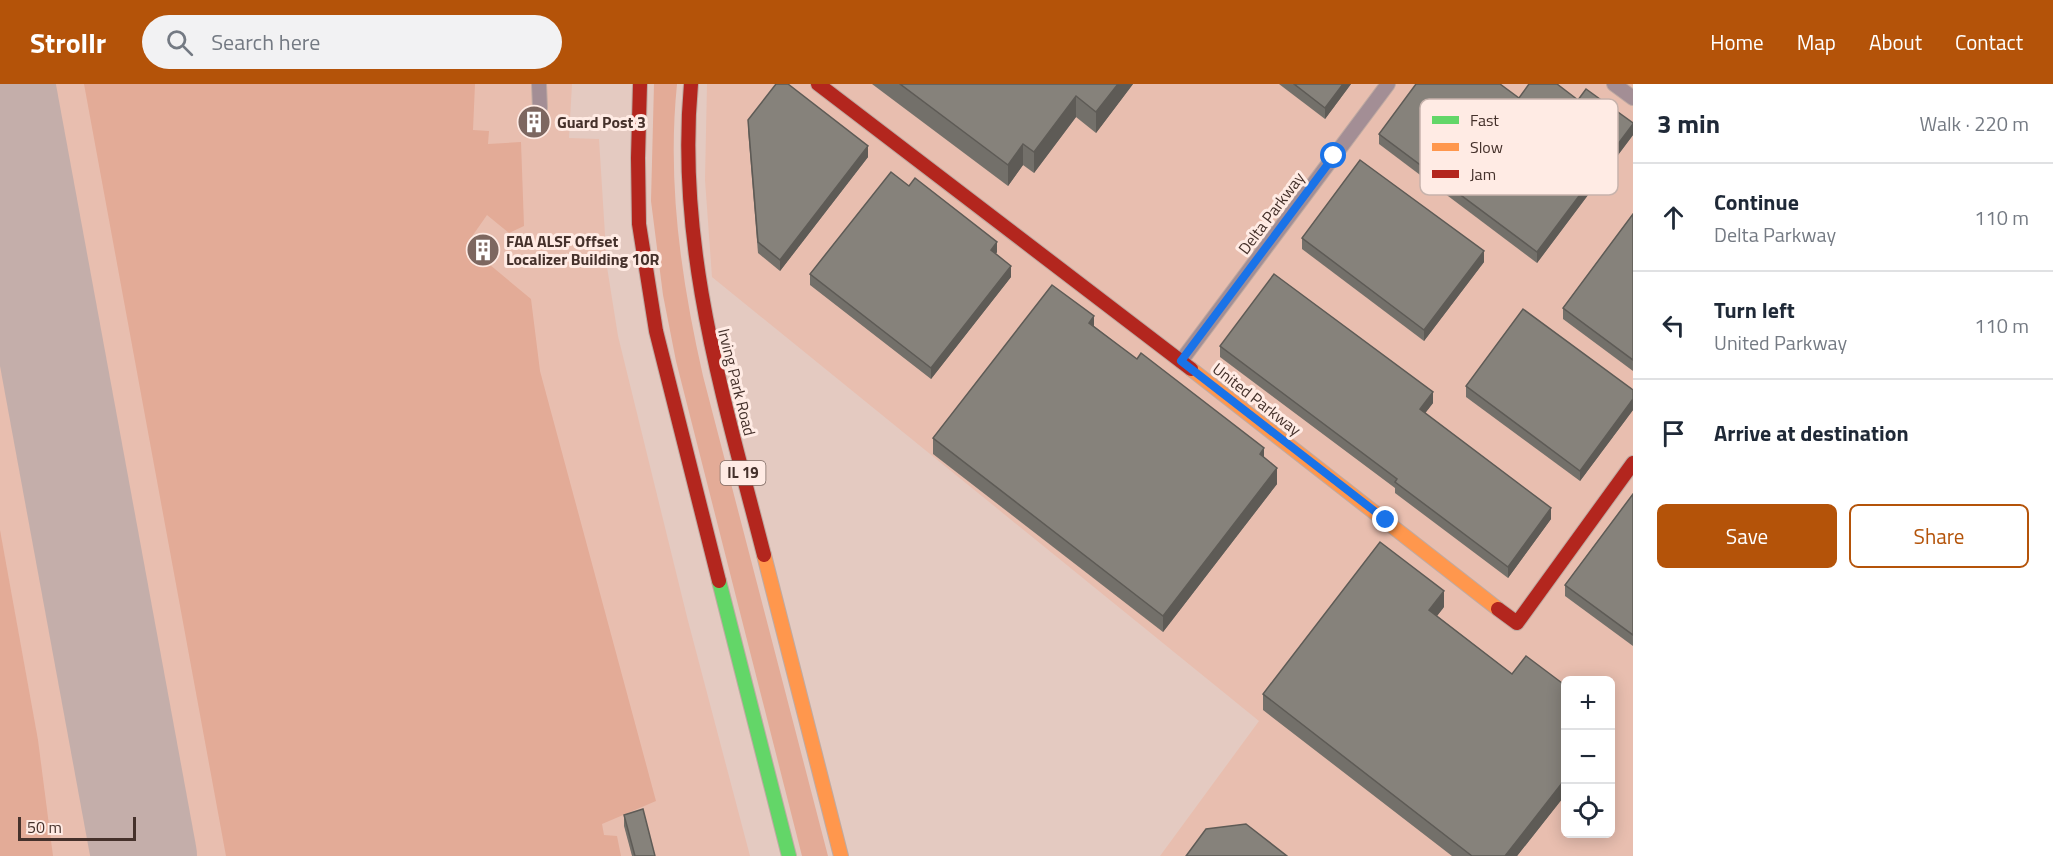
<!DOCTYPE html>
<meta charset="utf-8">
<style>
body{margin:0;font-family:"Titillium Web",sans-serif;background:#f2f2f3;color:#1f2937}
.controls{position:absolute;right:18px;bottom:18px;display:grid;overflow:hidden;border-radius:9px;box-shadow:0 3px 15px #0003}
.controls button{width:54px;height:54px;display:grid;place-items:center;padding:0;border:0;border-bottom:2px solid #e0e1e3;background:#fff;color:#1f2937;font:30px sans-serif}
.scale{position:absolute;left:18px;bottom:15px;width:118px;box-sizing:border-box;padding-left:6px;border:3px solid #45312b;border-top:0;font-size:16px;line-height:21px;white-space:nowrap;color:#45312b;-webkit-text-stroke:4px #ffebe4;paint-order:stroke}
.stop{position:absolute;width:18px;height:18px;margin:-14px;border:4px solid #1a73e8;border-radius:50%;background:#fff}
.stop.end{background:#1a73e8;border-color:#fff;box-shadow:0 2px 6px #0008}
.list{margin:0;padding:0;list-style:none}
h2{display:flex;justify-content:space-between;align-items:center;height:78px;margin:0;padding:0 24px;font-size:26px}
h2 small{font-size:20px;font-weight:400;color:#747a83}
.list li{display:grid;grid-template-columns:39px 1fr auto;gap:18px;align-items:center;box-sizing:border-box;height:108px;padding:0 24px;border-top:2px solid #e0e1e3}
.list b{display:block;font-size:22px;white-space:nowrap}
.list p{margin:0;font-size:20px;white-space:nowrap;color:#747a83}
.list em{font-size:20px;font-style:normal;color:#747a83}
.actions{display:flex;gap:12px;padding:18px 24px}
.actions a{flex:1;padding:14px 0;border:2px solid #b45309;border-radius:9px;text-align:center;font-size:21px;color:#b45309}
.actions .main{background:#b45309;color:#fff}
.icon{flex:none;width:33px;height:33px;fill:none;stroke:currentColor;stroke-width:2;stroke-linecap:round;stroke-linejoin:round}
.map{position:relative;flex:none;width:1633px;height:772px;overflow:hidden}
header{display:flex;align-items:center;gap:36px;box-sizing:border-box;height:84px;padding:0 30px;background:#b45309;color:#fff}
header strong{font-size:28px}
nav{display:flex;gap:33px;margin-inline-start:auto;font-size:21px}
.search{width:420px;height:54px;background:#f2f2f3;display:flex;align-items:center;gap:15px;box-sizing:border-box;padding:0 21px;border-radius:33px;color:#747a83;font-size:22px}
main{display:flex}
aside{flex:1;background:#fff}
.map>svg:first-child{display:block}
</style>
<header>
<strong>Strollr</strong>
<div class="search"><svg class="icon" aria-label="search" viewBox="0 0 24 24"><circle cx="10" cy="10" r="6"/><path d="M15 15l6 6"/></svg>Search here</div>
<nav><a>Home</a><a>Map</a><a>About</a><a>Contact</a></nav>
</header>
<main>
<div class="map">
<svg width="1633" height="772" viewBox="0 0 1633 772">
<rect width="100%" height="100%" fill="#e4cac1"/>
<g fill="#e8beaf" fill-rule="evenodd">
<polygon points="0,0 572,0 569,54 599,55 607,183 618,252 687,533 750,772 0,772"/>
<path d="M707,0H1633V772H1160L1259,637L712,193L705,96ZM1566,596H1610V750H1566Z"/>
</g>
<g fill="#e3ab97">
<polygon points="84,0 475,0 473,46 489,47 488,60 521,58 524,142 509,149 487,131 466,161 531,215 540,287 656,717 602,740 604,751 617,752 621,772 226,772"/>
<path d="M654,0H677C667,99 681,195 703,292L828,772H802L676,277L663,211L651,117Z"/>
<polygon points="0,446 38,656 53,772 0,772"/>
</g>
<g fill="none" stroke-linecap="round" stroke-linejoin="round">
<polyline stroke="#c4aeaa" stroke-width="44" points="108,583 119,772"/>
<polyline stroke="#c4aeaa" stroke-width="106" points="2,0 144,772"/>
<defs>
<g id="street">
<polyline points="539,0 540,24"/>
<polyline points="1614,0 1633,14"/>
<polyline points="1181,277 1388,0"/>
</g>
<polyline id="fast" points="719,497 789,772"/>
<g id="slow">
<polyline points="1191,285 1498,525"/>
<polyline points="764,471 841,772"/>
</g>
<g id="jam">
<polyline points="640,0 638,74 639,140 656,247 719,497"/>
<path d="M691,0C676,163 724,315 764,471"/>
<polyline points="818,0 1191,285"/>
<polyline points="1498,525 1517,539 1633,379"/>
</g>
</defs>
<use href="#street" stroke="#bfaaa2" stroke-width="16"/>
<use href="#fast" stroke="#bfaaa2" stroke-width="16"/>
<use href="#slow" stroke="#bfaaa2" stroke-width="16"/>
<use href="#jam" stroke="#bfaaa2" stroke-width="16"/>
<use href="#street" stroke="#a38e95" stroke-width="14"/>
<use href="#fast" stroke="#63d668" stroke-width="14"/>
<use href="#slow" stroke="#ff974d" stroke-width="14"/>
<use href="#jam" stroke="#b3261e" stroke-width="14"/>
</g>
<g fill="#73706a">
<polygon points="872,0 1133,0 1096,49 1076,33 1034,89 1023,81 1008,102"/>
<polygon points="1279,0 1351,0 1325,35"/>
<polygon points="1519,14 1578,16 1633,39 1633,51 1537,179 1379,60 1379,50"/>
<polygon points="748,36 868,73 780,187 758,169 748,46"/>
<polygon points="1633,130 1633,287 1563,235 1563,224"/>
<polygon points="1302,154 1484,178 1424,257 1302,165"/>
<polygon points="997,168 996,170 1011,193 931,295 810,201 810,190"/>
<polygon points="1094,242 1264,374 1277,400 1163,548 933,370 933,354"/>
<polygon points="1220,262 1433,319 1425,329 1551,435 1508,494 1395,409 1395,404 1220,273"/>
<polygon points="1466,302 1633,306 1633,326 1580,397 1466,313"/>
<polygon points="1633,410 1633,562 1565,512 1565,501"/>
<polygon points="1444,523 1437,532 1512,590 1566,602 1566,710 1517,772 1452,772 1263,626 1263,610"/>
<polygon points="624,731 655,772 632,772 624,742"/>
</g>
<g fill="#5e5b56">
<polygon points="1118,0 1133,0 1096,49 1096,28"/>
<polygon points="1343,0 1351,0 1325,35 1325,24"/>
<polygon points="1076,12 1076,33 1034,89 1034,68"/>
<polygon points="1633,40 1633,51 1537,179 1537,168"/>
<polygon points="1023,60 1023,81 1008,102 1008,81"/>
<polygon points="868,62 868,73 780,187 780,176"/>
<polygon points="997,158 997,168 991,177 991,166"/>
<polygon points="1484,167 1484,178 1424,257 1424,246"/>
<polygon points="1011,182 1011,193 931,295 931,284"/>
<polygon points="1094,232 1094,249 1089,239"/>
<polygon points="1433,308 1433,319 1420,336 1420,325"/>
<polygon points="1633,315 1633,326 1580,397 1580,387"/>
<polygon points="1264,364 1264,380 1260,370"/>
<polygon points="1277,384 1277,400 1163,548 1163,532"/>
<polygon points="1551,424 1551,435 1508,494 1508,483"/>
<polygon points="1444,507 1444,523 1429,542 1429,526"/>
<polygon points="1566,694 1566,710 1517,772 1505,772"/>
</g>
<g fill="#86827b" stroke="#5e5b56" stroke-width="1.5">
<polygon points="776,0 788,0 868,62 780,176 758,158 748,36"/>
<polygon points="900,0 1118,0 1096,28 1076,12 1034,68 1023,60 1008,81"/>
<polygon points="1294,0 1343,0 1325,24"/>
<polygon points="1416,0 1500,0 1519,14 1529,0 1557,0 1578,16 1586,5 1633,39 1633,40 1537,168 1379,50"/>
<polygon points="1360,76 1484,167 1424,246 1302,154"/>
<polygon points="891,88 909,102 915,94 997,158 991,166 1011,182 931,284 810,190"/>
<polygon points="1633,130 1633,276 1563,224"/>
<polygon points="1274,190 1433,308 1420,325 1551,424 1508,483 1395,398 1397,395 1220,262"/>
<polygon points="1052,201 1094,232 1089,239 1137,275 1141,269 1264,364 1260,370 1277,384 1163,532 933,354"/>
<polygon points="1523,225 1633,306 1633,315 1580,387 1466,302"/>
<polygon points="1633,410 1633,551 1565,501"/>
<polygon points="1380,458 1444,507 1429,526 1512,590 1526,572 1566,602 1566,694 1505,772 1472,772 1263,610"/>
<polygon points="643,725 655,772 635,772 624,731"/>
<polygon points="1246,740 1287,772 1186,772 1206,745"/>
</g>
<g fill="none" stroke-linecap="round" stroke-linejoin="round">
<polyline stroke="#1a73e8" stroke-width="8" points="1334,72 1181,277 1386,436"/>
</g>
<defs>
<symbol id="building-disc" viewBox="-11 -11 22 22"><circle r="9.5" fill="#7d6760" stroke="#ffebe4"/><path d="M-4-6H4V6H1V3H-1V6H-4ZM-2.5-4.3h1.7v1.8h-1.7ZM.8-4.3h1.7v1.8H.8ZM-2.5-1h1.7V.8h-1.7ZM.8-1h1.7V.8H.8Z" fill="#fff"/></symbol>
</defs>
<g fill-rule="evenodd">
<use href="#building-disc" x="515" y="19" width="38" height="38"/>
<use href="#building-disc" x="464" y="147" width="38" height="38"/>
</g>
<g text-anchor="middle" stroke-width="6" stroke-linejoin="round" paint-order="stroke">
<rect fill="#ffebe4" stroke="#7d6962" stroke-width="1.5" x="720.5" y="377" width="45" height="24" rx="4.5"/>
<g font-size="15" font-weight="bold" fill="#45312b">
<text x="743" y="394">IL 19</text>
</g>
<g font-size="16" font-weight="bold" fill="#45312b" stroke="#ffebe4" text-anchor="start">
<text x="557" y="44">Guard Post 3</text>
<text x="506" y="163">FAA ALSF Offset<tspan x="506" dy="18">Localizer Building 10R</tspan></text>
</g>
<g font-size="16" fill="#45312b" stroke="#ffebe4">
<text transform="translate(1271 129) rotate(-53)" y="6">Delta Parkway</text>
<text transform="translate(737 298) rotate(76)" y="6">Irving Park Road</text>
<text transform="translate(1257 315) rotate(38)" y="6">United Parkway</text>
</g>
</g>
<rect x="1420" y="15" width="198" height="96" rx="9" fill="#ffebe4" stroke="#c7b3ac" stroke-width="1.5"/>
<rect x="1432" y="32" width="27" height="8" fill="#63d668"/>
<rect x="1432" y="59" width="27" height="8" fill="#ff974d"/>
<rect x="1432" y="86" width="27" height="8" fill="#b3261e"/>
<g font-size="16" fill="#45312b">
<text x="1470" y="42">Fast</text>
<text x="1470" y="69">Slow</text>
<text x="1470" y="96">Jam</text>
</g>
</svg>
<div class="controls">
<button>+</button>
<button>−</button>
<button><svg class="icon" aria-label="locate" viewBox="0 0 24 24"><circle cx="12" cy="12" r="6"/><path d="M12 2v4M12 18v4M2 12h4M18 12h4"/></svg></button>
</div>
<div class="scale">50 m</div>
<div class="stop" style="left:1334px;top:72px"></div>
<div class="stop end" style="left:1386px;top:436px"></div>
</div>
<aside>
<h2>3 min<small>Walk · 220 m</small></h2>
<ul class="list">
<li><svg class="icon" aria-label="ahead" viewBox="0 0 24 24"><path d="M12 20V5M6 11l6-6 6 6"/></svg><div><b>Continue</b><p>Delta Parkway</p></div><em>110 m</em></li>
<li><svg class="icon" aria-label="left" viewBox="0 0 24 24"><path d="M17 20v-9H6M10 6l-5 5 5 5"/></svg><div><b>Turn left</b><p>United Parkway</p></div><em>110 m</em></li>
<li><svg class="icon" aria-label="arrive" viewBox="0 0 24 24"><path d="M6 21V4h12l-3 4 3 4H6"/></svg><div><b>Arrive at destination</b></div></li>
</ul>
<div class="actions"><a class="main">Save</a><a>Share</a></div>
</aside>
</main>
